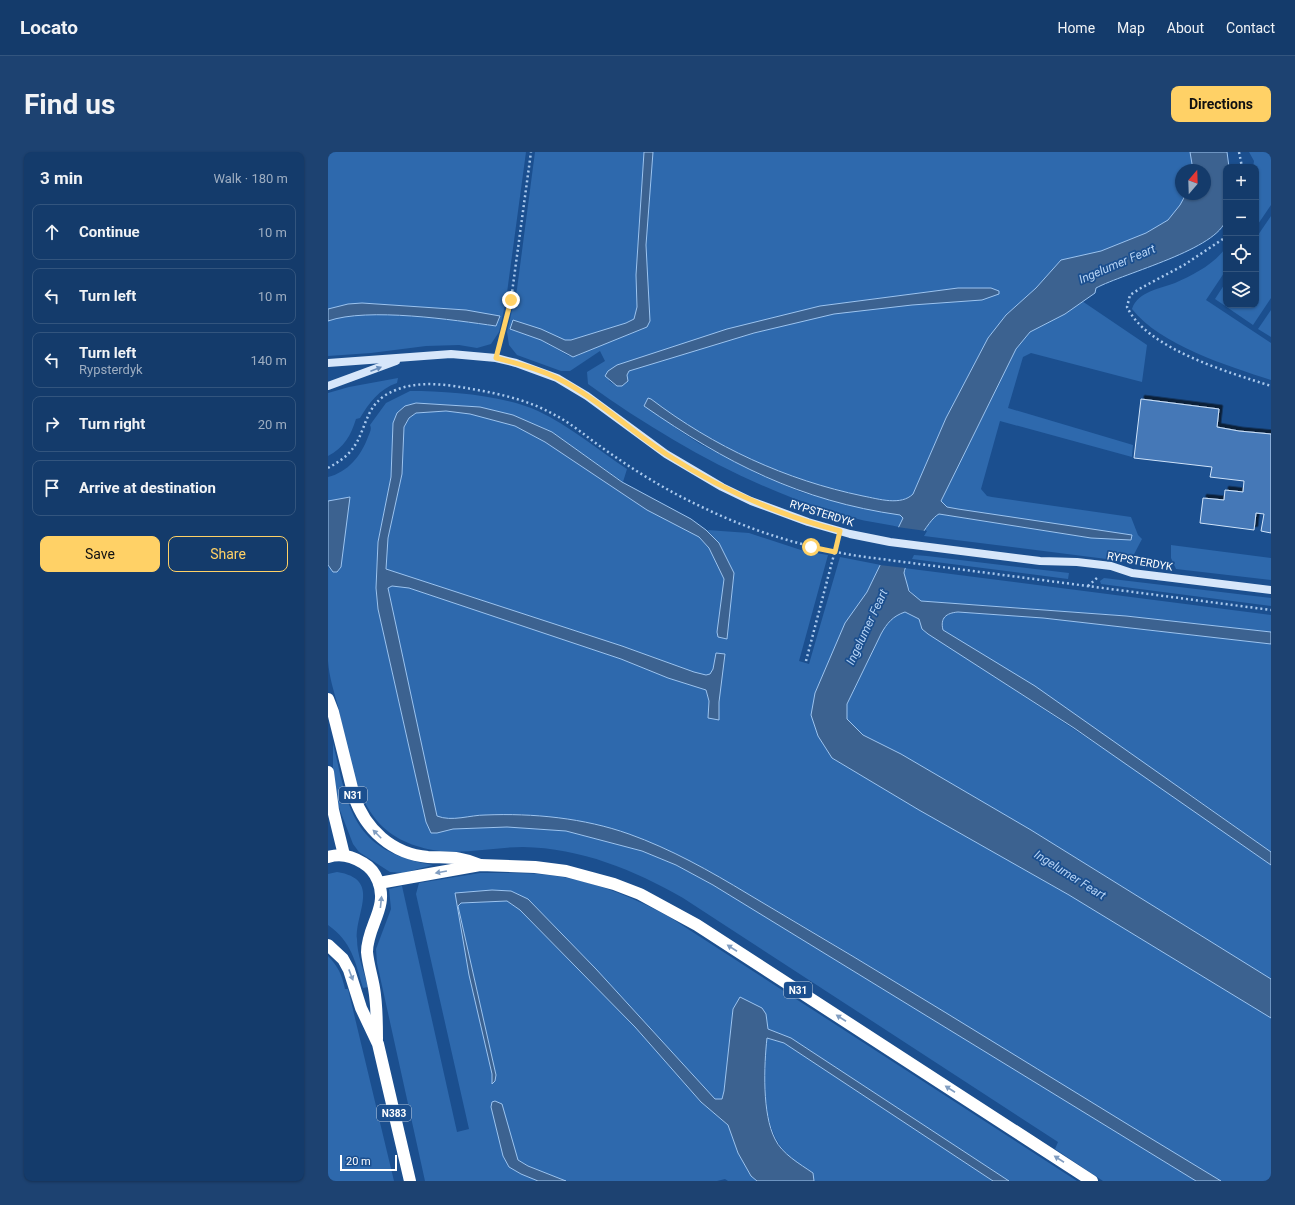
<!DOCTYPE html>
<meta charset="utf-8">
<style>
body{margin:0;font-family:Roboto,sans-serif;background:#1d4271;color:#f1f3f6}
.controls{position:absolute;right:12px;top:12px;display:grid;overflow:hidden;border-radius:8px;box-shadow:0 1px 3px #0004}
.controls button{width:36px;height:36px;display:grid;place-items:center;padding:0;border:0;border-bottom:1px solid #33557e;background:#143b6b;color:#f1f3f6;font:20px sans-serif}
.compass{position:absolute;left:847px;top:12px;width:36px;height:36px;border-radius:50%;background:#143b6b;box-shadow:0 1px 3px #0004;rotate:19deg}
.scale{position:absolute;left:12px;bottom:10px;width:57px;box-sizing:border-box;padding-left:4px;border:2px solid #fff;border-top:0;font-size:11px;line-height:14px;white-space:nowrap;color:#fff;-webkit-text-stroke:3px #1b4f8f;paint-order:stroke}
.stop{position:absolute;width:12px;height:12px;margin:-9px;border:3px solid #ffd166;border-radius:50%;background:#fff}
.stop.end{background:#ffd166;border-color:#fff;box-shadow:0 1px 4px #0008}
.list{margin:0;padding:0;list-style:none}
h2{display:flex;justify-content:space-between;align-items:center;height:52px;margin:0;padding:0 16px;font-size:17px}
h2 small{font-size:13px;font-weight:400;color:#9dadc1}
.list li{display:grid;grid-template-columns:26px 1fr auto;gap:12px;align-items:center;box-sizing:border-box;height:56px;margin:0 8px 8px;padding:0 8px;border:1px solid #33557e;border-radius:8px}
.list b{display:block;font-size:15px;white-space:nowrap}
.list p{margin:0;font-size:13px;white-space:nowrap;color:#9dadc1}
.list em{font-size:13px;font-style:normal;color:#9dadc1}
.actions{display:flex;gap:8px;padding:12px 16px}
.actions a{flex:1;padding:9px 0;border:1px solid #ffd166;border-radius:8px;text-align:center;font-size:14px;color:#ffd166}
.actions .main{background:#ffd166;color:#111}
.icon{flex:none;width:22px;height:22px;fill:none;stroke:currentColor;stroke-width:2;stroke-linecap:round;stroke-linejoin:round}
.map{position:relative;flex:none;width:943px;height:1029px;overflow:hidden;border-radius:8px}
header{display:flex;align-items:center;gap:24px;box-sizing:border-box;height:56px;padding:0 20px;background:#143b6b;border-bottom:1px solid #33557e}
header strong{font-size:19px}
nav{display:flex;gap:22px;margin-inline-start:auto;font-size:14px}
.intro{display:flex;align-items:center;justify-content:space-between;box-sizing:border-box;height:96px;padding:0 24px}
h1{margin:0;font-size:28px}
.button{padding:10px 18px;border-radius:8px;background:#ffd166;color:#111;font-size:14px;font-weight:700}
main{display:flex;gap:24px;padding:0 24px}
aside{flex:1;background:#143b6b;border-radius:8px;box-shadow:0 1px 3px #0004}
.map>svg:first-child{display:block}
</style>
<header>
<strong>Locato</strong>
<nav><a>Home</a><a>Map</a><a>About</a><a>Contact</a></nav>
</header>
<div class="intro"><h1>Find us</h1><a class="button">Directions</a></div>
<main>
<aside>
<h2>3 min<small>Walk · 180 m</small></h2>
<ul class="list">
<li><svg class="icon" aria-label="ahead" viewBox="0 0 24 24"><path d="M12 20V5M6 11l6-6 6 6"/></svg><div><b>Continue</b></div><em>10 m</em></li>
<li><svg class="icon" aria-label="left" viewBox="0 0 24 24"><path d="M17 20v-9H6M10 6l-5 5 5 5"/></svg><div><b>Turn left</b></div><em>10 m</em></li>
<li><svg class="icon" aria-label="left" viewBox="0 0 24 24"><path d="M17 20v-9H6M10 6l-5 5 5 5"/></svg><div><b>Turn left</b><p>Rypsterdyk</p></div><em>140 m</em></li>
<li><svg class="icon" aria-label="right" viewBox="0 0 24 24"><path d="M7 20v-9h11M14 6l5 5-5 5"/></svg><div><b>Turn right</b></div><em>20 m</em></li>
<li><svg class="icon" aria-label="arrive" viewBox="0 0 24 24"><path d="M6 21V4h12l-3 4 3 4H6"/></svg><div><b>Arrive at destination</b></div></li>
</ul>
<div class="actions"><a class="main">Save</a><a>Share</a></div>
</aside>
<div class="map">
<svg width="943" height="1029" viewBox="0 0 943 1029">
<defs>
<filter id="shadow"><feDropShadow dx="3.5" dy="-3.5" stdDeviation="0" flood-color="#0009"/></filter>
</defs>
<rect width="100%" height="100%" fill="#1b4f8f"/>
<g fill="#2e69ad" fill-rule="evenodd">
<path d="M0,0H198L178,148L171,180L163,192L149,196L131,193L98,194L43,201L0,204V169C40,155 125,168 168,174L172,165L138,158L34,151L20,152L0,157Z"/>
<path d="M207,0H316L308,123L309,155L306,167L298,171L243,188H237L184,169L182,177L213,188L241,204H249L275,192L315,177L318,92L325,0H862L865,16V18H853V42H858L852,53L840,68L818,81L773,99L733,108L708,136L678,163L660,186L618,266L585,342C573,354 551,347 535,344C458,328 386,295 323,247L349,277L372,292L432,323L473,340L498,347L572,363L575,366L571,375C553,371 533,369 515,363C423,336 338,288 260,232L259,220L277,209L272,199L242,219H233L189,203L181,193L179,180L189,137ZM630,136L654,148C605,151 554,153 505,162C436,176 368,198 301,219L299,223L300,229C292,236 289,235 281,229L289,213L492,154Z"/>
<polygon points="921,0 943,0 943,53 928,75 928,15 925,15 926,9"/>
<polygon points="943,64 943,146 925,173 887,147 898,130 898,153 928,153 928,86"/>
<path d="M898,95V118L878,148L943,191V228C900,214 832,193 804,157C810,139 832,137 847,131C865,123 887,112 898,95Z"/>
<polygon points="754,149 819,193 814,230 703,201 695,205 680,256 805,293 804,305 672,269 653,337 659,344 664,345 803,365 810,383 814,387 802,410 596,384 599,379 597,378 605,365 611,362 763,386 619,355 613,349 688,197 702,180 737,162"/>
<polygon points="943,158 943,185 930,177"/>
<path d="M70,226L69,231C51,237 41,251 32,266L28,267C23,283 16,296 0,304V241L21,235Z"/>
<path d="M82,239C120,239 175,243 210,259C242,274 270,298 299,317L295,330L224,280L185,263L152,255L88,251L65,271L63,325L50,390L48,436L50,457L88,626L103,681H109L125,677L179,675L238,679L314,699L348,713L385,733L868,1029H775L727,997L730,990L355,746C306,718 253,696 195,695C166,695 134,703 105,698C82,694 60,684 46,665C23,634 18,590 10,554C6,540 1,524 0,509C0,477 0,445 0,413L1,417L22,345L0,349V325C20,320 33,304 40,285C42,280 44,277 42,273L58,251Z"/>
<path d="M118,259L142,262L187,274L217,290L319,358L371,385L381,396L396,427L390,485L399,487L406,421L391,391L379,378L421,381L476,399L500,403L471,509L481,512L512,405L553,413L539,440L490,584L504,606L591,658L741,743L943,866V1029H893C771,956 651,881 530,807C493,785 457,763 420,742C382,719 343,697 301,682C256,666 205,661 157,663C142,663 124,670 109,664L61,442L60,436L64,434L81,436L293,507L340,526L378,538L381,549L380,566L391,567L388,501L385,517L382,522L378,523L366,520L294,494L57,417L60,386L74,322L76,275L81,266L87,261Z"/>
<polygon points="843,393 943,406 943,428 848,417 843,406"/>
<polygon points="586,403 599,404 741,421 740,427 584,407"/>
<path d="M576,416L943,463V480L798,464L593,449C582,442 574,429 576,416Z"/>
<polygon points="776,426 943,446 943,454 773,432 772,429"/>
<path d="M577,460L591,467L594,477L820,626L943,713V827L703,678L573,602L535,583L519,567V552L553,482C559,471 565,464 577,460Z"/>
<path d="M630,460L715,466L943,492V700L870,648L615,478C612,466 618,461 630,460Z"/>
<path d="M5,591C21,660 25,699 105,713L75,721L62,720L31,700L25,692L8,648L5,625Z"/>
<path d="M9,720C54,727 27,761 29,787C29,803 36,819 40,835L35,836C27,809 24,790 0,773V722Z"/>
<path d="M152,721C179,721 207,720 235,725C273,732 309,747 343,766L749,1029H681L463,886L440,877L438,862L405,857L396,939L394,948L387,947L268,817L200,747L183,739L164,738L127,742L164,922V931L168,923L130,754L133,751L179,749L192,758L307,875L373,950L400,973L410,1001L423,1024L429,1029H400L397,1027L389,1029H238L200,1014L190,1008L186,998L175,1004C183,1019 195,1023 210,1029H97L49,811L48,797L63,757L61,737L74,734L129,980L141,977L88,742L91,731Z"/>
<path d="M0,804C10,814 14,823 17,837H20L66,1029H0Z"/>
<path d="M438,886L456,891L665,1029H486L485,1021C477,1015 465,1009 458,1001C431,971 438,924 438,886Z"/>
</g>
<g fill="#3c6290" stroke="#9cc4f0">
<polygon points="316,0 325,0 318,93 322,169 319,175 245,205 213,188 182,177 185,168 213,177 237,188 243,188 298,171 306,167 309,155 308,123"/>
<path d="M862,0H899L901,15H898C898,29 901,54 898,67C891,97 796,121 768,136L767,141L737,162L702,180L688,197L613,349L619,355L630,357L804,383L803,388L763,386L611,362C600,367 578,408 576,421L581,439L593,449L798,464L943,480V492L715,466L630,460C618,461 612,466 615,478L707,534L943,700V713L746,576L600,482L594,477L591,467L577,460C565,464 559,471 553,482L519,552V567L535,583L573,602L703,678L943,827V866L741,743L591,658L504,606L490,584L483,563L487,541L517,471L539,440L575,366L572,363C472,349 398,311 316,254L320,246L323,247C386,295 458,328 535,344C551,347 573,354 585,342L618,266L660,186L678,163L708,136L733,108L773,99L818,81L840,68L852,53L858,42H877V18H865Z"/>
<polygon points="630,136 663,136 671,139 671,142 654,148 584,153 506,162 426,181 301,219 299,223 300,229 294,234 289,234 277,224 280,219 289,213 399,177 492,154"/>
<path d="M34,151L138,158L172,164L168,174C126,168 40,155 0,169V157L20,152Z"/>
<path d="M88,251L152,255L185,263L224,280L294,330L363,367L378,378L391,391L406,421L399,487L390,485L389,480L396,427L381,396L371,385L319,358L217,290L187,274L142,262L118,259L88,261L81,266L76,275L74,322L60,386L58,417L294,494L366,520L378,523L382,522L385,517L388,501L397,502L391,550V568L380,566L381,549L378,538L340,526L293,507L81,436L64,434L60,436L109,664C124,670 142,663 157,663C205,661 256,666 301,682C343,697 382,719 420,742C455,763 491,784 526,805C649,879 770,955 893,1029H868L385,733L348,713L314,699L238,679L179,675L125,677L109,681H103L98,670L88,626L50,457L48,436L50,390L63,325L65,271L69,261L77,254Z"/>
<polygon points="22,345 13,415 9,420 5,420 0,413 0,349"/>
<path d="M164,738L183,739L200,747L268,817L387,947H394L396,939L405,857L412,845L434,856L438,862L440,877L463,886L681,1029H665L456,891L439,886C436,913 434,962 447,987C454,1002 472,1012 485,1021L486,1029H429L423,1024L410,1001L400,973L373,950L307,875L192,758L179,749L133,751L130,754L168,923L167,929L164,932V922L141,823L127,741Z"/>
<polygon points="167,949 174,952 190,1008 200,1014 238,1029 210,1029 193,1022 181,1015 175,1004 163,955 164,950"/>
</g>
<polygon fill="#1b4f8f" points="569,375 598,379 578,416 551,413"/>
<polygon fill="#4478b7" stroke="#cfe3fa" filter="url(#shadow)" points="813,247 891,257 889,275 911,279 943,282 943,381 933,379 936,362 928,361 926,378 872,371 875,346 896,348 897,338 915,340 916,329 882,325 884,315 806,306"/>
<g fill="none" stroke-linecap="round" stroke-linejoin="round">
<g stroke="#a9c9ee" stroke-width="2.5" stroke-dasharray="2 3" stroke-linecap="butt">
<polyline points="911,0 914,15"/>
<path d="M898,83L895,87L856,113L813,136L802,143L799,155C819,197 900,220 943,234"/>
<polyline points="172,193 183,148 203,0"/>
<path d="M0,316C7,312 14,308 20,302C41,281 33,251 68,238C89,229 116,232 138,236C168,241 198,247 225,262C243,271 259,285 276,297C307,319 341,340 376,356C426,380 476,395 530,404L943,458"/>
<polyline points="760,434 770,425"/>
<polyline points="478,509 509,391"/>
</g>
<g stroke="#d6e6fa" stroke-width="8">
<polyline points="0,211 123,202 168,206 188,211 229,226 259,244 338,302 394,335 423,349 480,370 522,382 562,390 712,409 749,410 783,414 804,421 943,438"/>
<polyline points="0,234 68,209"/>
</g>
<g stroke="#fff" stroke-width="12">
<path d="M0,547L5,560L26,644C37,677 64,702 100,705C120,706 133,704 152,713"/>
<polyline points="0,620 5,658 16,703"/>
<path d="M0,705C12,701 24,704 35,711C42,715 47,721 50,729C61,755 39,774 39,800C40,812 44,824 46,836C49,853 49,870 49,887"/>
<polyline points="51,731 152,713 207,715 238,719 286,732 312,742 369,773 764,1029"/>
<polyline points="0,793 15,807 21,818 33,856 50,892 82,1029"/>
</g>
</g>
<defs><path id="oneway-solid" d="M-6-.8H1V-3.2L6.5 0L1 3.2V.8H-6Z"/></defs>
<use fill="#668bba" href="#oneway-solid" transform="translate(48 217) rotate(-21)"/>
<g fill="#829ec1">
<use href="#oneway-solid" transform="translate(49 682) rotate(-135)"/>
<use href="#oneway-solid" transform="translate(113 720) rotate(170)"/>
<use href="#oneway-solid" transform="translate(53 750) rotate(-84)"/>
<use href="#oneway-solid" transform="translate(404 796) rotate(-147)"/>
<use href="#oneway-solid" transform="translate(23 823) rotate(69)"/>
<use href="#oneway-solid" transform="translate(513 866) rotate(-147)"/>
<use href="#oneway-solid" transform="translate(622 937) rotate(-147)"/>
<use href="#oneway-solid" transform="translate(731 1007) rotate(-147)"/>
</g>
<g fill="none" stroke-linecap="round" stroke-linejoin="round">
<path stroke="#ffd166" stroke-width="5" d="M183,148L168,206C189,211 210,217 229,226C269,246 301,278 338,302C392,337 450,363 512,379L507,400L483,395"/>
</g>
<g text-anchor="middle" stroke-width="3.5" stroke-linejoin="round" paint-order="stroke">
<g fill="#1b4f8f" stroke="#bbcadd" stroke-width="1">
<rect x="11" y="635" width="28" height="16" rx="3"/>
<rect x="456" y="830" width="28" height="16" rx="3"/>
<rect x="49" y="953" width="34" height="16" rx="3"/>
</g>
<g font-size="10" font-weight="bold" fill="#fff">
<text x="25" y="647">N31</text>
<text x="470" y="842">N31</text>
<text x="66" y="965">N383</text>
</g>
<g font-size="11" fill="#fff" stroke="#1b4f8f">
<text transform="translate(494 361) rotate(17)" y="4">RYPSTERDYK</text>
<text transform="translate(812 409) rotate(10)" y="4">RYPSTERDYK</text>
</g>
<g font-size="12" font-style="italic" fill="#b5d3f5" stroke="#1b4f8f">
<text transform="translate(789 112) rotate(-23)" y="4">Ingelumer Feart</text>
<text transform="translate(539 475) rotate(-65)" y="4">Ingelumer Feart</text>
<text transform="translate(742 723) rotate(32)" y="4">Ingelumer Feart</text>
</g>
</g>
</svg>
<div class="controls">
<button>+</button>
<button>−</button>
<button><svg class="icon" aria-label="locate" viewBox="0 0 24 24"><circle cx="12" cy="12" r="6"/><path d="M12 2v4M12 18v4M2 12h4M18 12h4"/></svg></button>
<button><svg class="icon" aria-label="layers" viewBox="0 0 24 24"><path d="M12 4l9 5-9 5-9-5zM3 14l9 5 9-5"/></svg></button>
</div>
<svg class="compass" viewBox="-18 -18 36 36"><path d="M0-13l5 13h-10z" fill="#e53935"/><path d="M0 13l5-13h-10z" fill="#9dadc1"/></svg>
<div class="scale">20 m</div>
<div class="stop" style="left:483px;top:395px"></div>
<div class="stop end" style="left:183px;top:148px"></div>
</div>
</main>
